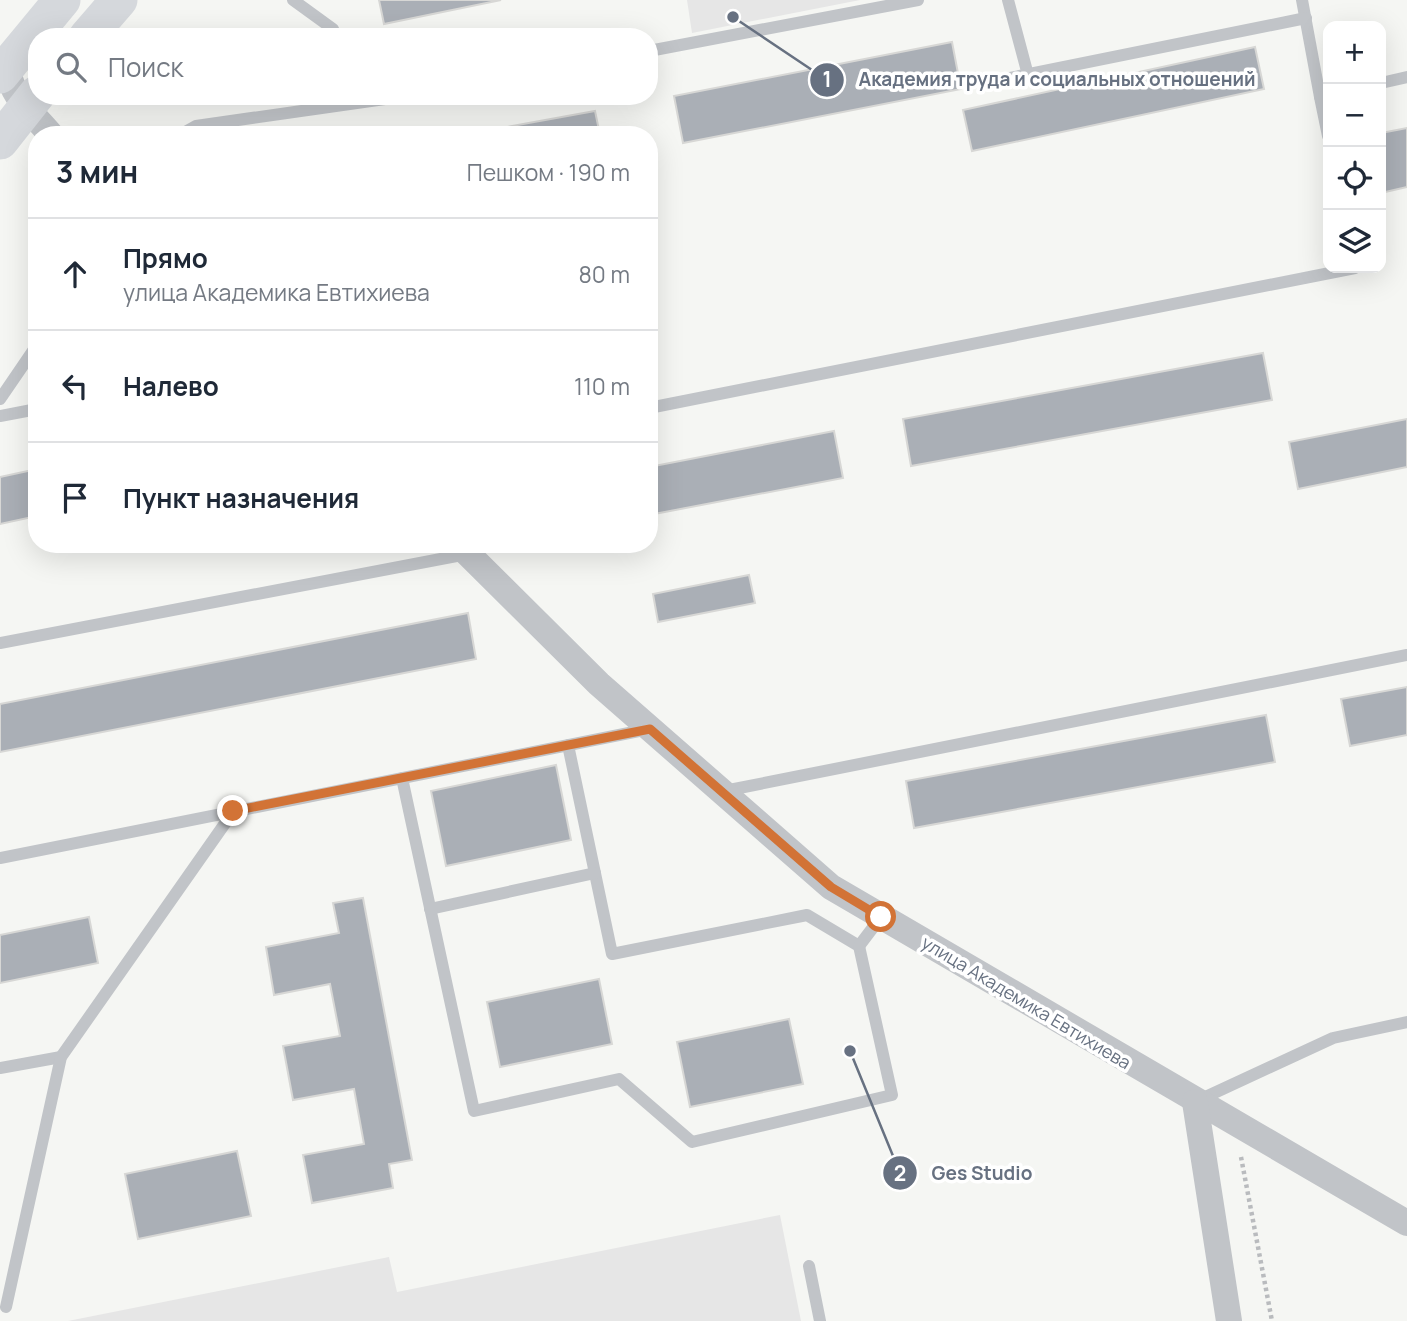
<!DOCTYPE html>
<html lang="ru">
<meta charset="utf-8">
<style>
body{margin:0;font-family:Manrope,sans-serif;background:#f6f6f7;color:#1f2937}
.controls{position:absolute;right:21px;top:21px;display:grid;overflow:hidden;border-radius:14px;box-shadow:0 7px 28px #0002}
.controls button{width:63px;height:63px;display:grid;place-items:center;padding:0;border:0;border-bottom:2px solid #e0e1e3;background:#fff;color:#1f2937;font:35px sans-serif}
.stop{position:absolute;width:21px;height:21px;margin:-16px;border:5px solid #d27336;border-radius:50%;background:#fff}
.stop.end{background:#d27336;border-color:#fff;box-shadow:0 2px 7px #0008}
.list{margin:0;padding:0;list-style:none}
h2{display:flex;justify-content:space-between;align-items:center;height:91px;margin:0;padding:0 28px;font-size:30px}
h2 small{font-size:23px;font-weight:400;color:#747a83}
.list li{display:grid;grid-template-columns:46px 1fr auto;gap:21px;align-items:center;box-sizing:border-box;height:112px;padding:0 28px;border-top:2px solid #e0e1e3}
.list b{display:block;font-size:26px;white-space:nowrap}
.list p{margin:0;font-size:23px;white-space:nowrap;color:#747a83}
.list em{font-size:23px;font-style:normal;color:#747a83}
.icon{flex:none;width:38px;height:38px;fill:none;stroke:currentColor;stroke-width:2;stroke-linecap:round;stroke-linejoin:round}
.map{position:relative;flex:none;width:1407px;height:1321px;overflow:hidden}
.search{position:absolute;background:#fff;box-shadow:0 7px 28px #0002;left:28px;top:28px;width:630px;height:77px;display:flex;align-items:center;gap:18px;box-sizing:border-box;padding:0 24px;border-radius:28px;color:#747a83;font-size:26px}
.panel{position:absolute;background:#fff;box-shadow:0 7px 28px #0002;left:28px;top:126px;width:630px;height:427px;border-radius:28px}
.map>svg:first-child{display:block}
</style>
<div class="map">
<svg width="1407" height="1321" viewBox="0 0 1407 1321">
<rect width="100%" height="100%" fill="#f5f6f3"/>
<g fill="#e6e6e6">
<polygon points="687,0 860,0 692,33"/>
<polygon points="780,1215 801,1321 68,1321 389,1257 397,1292"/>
</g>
<g fill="#aaafb6" stroke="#d7d7d5" stroke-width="2">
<polygon points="379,0 501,0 384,24"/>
<polygon points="952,42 961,89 683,143 674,96"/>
<polygon points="1255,47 1264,89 972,151 963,110"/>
<polygon points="595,111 600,135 463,135"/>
<polygon points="1407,128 1407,187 1381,193 1381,133"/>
<polygon points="1263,353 1272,400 911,466 903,419"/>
<polygon points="1407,419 1407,467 1298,489 1289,442"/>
<polygon points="834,431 843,478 649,515 649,467"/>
<polygon points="37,469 37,516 0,524 0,477"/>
<polygon points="749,575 755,603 658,622 653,594"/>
<polygon points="468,613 476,659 0,752 0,704"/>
<polygon points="1407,687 1407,735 1350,746 1341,699"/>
<polygon points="1266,715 1275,762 914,828 906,781"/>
<polygon points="556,765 571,840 446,866 431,791"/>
<polygon points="363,898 412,1160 389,1164 393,1188 312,1203 303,1155 364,1144 354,1089 293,1100 283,1046 340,1036 330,984 274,995 266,947 339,933 333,903"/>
<polygon points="89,917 98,963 0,983 0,935"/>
<polygon points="599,979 612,1044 500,1067 487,1002"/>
<polygon points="789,1019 803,1084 690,1107 677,1042"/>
<polygon points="237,1151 251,1216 138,1239 125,1174"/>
</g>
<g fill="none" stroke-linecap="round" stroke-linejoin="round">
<polyline stroke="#b9bbbe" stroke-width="4.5" stroke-dasharray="3.5 3.5" stroke-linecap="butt" points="1241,1157 1272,1321"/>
<g stroke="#c1c4c8" stroke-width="12">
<polyline points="293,0 333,29 336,37"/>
<polyline points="1008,0 1028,75"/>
<polyline points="1302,0 1320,97 1328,95"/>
<polyline points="649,51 918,0"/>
<polyline points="990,82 1306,18"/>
<polyline points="1381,83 1407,77"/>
<polyline points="1320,97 1328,136"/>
<polyline points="180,135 196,126 406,96"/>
<polyline points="0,399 37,345"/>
<polyline points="649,408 1355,268"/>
<polyline points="0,416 37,409"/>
<polyline points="0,643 467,554"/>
<polyline points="402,778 474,1111 619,1079 692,1142 892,1095 859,946 807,915 612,954 568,745"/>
<polyline points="724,791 1407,655"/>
<polyline points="0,858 649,729"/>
<polyline points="430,909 595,873"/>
<polyline points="859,946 881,917"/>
<polyline points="0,1068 61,1057"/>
<polyline points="1199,1100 1333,1038 1407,1022"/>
<polyline points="809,1266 820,1321"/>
<polyline points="6,1307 61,1057 233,812"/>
</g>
<g stroke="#c1c4c8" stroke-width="26">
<path d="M8,64C8,95 32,112 51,135"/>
<polyline points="458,544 599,684 831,887 1407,1223"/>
<polyline points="1195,1102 1229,1321"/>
</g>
<g stroke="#d5d8dc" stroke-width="37">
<polyline points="87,37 119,0"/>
<polyline points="0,75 62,0"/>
<polyline points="0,141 37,94"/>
</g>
</g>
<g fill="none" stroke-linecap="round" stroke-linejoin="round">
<polyline stroke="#d27336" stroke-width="9" points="233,811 650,729 831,887 881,917"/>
</g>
<g text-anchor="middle" stroke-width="7" stroke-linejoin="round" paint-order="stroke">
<g font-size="18" fill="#677181" stroke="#fff">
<text transform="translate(1026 1003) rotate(31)" y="6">улица Академика Евтихиева</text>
</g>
</g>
<path fill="none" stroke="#677181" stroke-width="2.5" d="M733 17L827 80M850 1051L900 1173"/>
<g fill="#677181" stroke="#fff" stroke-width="2.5">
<circle cx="733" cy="17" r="7"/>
<circle cx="850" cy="1051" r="7"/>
<circle cx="827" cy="80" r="18"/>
<circle cx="900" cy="1173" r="18"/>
</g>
<g font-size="21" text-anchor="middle" font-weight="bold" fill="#fff">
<text x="827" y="87">1</text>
<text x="900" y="1181">2</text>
</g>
<g font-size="19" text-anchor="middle" font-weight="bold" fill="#677181" stroke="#fff" stroke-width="7" stroke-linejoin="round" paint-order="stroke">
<text x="1057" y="86">Академия труда и социальных отношений</text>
<text x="982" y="1180">Ges Studio</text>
</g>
</svg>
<div class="controls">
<button>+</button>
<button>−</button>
<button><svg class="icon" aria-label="locate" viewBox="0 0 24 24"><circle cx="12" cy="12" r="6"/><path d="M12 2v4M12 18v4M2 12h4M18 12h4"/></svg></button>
<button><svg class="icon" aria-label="layers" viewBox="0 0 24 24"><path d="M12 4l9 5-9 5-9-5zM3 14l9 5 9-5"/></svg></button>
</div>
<div class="stop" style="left:881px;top:917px"></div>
<div class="stop end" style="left:233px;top:811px"></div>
<div class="search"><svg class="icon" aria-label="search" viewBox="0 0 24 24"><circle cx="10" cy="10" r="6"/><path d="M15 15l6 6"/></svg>Поиск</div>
<section class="panel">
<h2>3 мин<small>Пешком · 190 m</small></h2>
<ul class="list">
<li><svg class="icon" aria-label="ahead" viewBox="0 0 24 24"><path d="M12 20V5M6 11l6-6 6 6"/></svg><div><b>Прямо</b><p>улица Академика Евтихиева</p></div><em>80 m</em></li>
<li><svg class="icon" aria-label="left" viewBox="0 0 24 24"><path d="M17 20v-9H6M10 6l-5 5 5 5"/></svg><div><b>Налево</b></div><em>110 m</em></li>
<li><svg class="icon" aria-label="arrive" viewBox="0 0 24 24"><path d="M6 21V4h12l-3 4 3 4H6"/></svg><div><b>Пункт назначения</b></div></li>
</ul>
</section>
</div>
